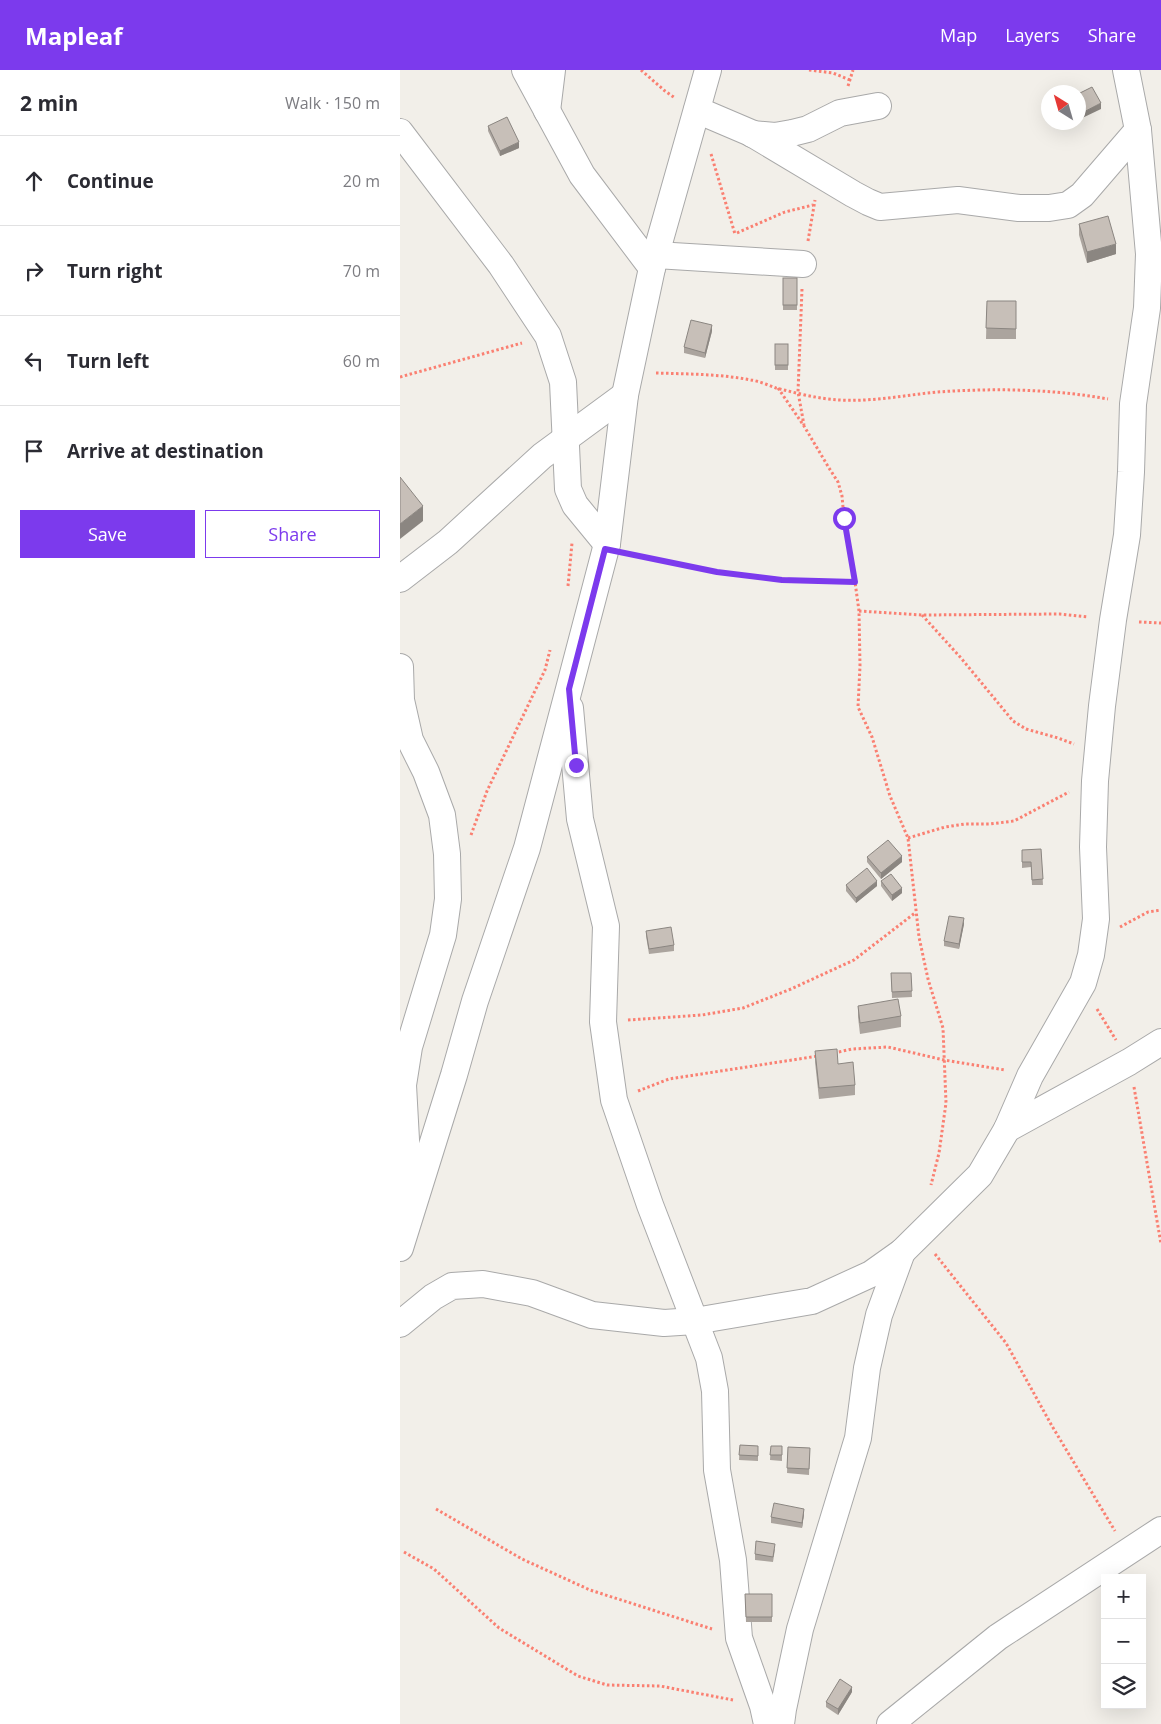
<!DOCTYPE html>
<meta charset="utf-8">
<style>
body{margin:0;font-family:"Open Sans",sans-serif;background:#f2f2f3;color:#2b2b33}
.controls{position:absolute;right:15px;bottom:15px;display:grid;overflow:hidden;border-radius:0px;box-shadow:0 5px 20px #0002}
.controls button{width:45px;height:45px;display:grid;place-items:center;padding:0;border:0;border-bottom:1px solid #e1e1e2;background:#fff;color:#2b2b33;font:25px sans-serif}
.compass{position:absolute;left:641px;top:15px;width:45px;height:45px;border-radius:50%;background:#fff;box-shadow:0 5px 20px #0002;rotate:323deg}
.stop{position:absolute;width:15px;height:15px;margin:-11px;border:4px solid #7c3aed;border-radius:50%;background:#fff}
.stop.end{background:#7c3aed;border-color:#fff;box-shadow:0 1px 5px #0008}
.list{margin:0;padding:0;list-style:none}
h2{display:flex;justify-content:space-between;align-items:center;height:65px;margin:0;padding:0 20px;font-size:21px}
h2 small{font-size:16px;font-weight:400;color:#7c7c81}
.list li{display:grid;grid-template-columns:32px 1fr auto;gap:15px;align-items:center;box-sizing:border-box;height:90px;padding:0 20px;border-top:1px solid #e1e1e2}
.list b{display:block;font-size:19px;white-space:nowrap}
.list em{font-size:16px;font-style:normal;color:#7c7c81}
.actions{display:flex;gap:10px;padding:15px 20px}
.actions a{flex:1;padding:11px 0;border:1px solid #7c3aed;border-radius:0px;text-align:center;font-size:18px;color:#7c3aed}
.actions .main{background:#7c3aed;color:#fff}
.icon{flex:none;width:28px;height:28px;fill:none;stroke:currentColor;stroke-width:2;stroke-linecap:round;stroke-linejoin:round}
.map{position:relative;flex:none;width:761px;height:1654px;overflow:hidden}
header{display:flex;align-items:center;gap:30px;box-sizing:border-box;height:70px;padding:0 25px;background:#7c3aed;color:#fff}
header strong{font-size:24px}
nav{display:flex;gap:28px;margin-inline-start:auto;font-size:18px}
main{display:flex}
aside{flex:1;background:#fff}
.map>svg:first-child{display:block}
</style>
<header>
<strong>Mapleaf</strong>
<nav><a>Map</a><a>Layers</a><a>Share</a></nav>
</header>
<main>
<aside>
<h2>2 min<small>Walk · 150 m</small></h2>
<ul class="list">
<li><svg class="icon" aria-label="ahead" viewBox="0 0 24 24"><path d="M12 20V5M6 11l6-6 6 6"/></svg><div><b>Continue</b></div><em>20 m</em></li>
<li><svg class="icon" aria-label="right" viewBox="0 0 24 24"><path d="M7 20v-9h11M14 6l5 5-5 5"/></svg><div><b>Turn right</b></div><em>70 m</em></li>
<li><svg class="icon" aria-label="left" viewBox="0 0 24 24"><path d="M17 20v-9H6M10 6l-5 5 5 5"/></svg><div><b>Turn left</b></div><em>60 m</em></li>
<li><svg class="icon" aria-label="arrive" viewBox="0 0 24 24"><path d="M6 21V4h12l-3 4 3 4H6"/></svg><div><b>Arrive at destination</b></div></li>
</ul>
<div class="actions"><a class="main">Save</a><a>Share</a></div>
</aside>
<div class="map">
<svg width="761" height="1654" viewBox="0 0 761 1654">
<rect width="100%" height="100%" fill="#f2efe9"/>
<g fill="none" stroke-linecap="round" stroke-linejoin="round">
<defs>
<g id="minor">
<polyline points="125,0 182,105 252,198"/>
<polyline points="297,40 351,63 453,124 468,132 480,137 558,130 619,138 649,138 668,135 682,125 738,60"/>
<polyline points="147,41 152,0"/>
<polyline points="0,62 101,195 148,266 163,312 168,419 175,435 207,474"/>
<polyline points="352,64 375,66 392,63 408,59 440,43 478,36"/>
<polyline points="256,185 403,194"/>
<polyline points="0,509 48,472 142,386 225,325"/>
<polyline points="0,597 1,630 10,670 26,702 42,745 47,784 48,829 43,865 9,977 3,1015 9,1125"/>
<polyline points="170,638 180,749 206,856 203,952 214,1030 250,1135 309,1288 315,1321 317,1400 333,1490 339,1568 363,1636 367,1654"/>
<polyline points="607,1059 729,992 761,972"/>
<polyline points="0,1178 54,1005 75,931 127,778 169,619 207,474 225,325 252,198 308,0"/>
<polyline points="0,1254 33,1227 52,1216 83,1214 132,1223 192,1245 264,1253 295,1251 412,1231 471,1204 502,1182 580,1105 607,1059 630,1006 683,913 691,885 696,849 693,777 695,711 702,636 713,550 727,465 731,402 733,334 747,238 749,184 738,60 726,0"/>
<polyline points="381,1654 383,1639 400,1559 458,1368 467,1298 479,1245 502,1182"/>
<polyline points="490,1654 598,1567 761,1460"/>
</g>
</defs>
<use href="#minor" stroke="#a9a9a9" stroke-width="28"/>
<g stroke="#fa8072" stroke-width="3" stroke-dasharray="2.5 2.5" stroke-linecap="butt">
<polyline points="241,0 265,21 275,28"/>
<polyline points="409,0 433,3 450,10"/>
<polyline points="448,16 453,0"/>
<polyline points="311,84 335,164"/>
<polyline points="337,163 385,142 413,135"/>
<polyline points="408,171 415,130"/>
<polyline points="402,219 398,322 404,355"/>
<path d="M256,303C288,304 320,304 351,310C359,311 368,315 376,318C396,323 419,329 439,330C473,332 505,325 538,322C594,318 653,319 708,329"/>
<polyline points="0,307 122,273"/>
<polyline points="378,318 404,356 429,398 438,412 442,426 444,448 455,512 459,541 460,596 458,637 472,667 490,726 508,768 519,867 528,909 543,958 546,1033 539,1083 531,1115"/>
<polyline points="230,484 317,502 382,509 455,512"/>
<polyline points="168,516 172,473"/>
<polyline points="459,541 522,545 660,544 688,547"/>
<polyline points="522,545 561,588 613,651 626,659 658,668 674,674"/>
<polyline points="739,552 761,553"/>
<polyline points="71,765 87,721 145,600 150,580"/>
<polyline points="508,768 545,757 565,754 590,754 614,751 669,722"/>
<polyline points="720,857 748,842 761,840"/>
<polyline points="697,939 716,970"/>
<polyline points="228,950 302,945 343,938 391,919 454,890 515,843"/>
<polyline points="434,983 452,979 488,977 544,990 605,1000"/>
<polyline points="734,1017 761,1174"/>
<polyline points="238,1021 269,1009 418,986"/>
<polyline points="535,1184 606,1273 652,1356 715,1461"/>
<polyline points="36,1439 122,1489 190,1520 312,1559"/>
<polyline points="4,1482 34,1499 99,1558 178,1606 207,1615 260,1616 333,1630"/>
</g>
<use href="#minor" stroke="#fff" stroke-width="26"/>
</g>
<g fill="#aba49e">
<polygon points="88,56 119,78 100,86 88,61"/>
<polygon points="679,154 716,184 687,193 679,165"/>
<rect x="383" y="208" width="14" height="32"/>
<polygon points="587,231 616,231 616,269 586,269"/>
<polygon points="312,261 305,288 284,283 284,277"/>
<rect x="375" y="274" width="13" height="26"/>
<polygon points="641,779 643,815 632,815 631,797 622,798 622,785"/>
<polygon points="467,787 502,792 481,809 467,792"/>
<polygon points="481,811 502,823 492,831 481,816"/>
<polygon points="446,815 477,816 456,833 446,821"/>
<polygon points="564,854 559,879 544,876 544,871"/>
<polygon points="246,861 274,875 274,881 249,884 246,866"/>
<polygon points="491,903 511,903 512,927 492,928"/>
<polygon points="458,936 501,946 501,957 460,964 458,947"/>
<polygon points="415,981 438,994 455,1015 455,1025 419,1029 415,992"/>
<polygon points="340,1375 358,1376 358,1391 339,1390"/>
<polygon points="371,1376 382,1382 382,1391 370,1390"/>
<polygon points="388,1377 410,1378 409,1405 387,1403"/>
<polygon points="404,1444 402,1458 371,1453 371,1447"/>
<polygon points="375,1479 373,1492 355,1490 355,1484"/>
<polygon points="345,1524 372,1524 372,1552 346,1552"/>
<polygon points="452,1622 438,1645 426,1637 426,1632"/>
</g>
<g fill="#8b8681">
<polygon points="701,33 701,39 678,50 678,45"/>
<polygon points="119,72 119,78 100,86 100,81"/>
<polygon points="716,174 716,184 687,193 687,182"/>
<polygon points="312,255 312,261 305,288 305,283"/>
<polygon points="23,436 23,451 0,469 0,454"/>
<polygon points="502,786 502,792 481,809 481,803"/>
<polygon points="477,811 477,816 456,833 456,828"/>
<polygon points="502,818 502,823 492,831 492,825"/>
<polygon points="564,848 564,854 559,879 559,874"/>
<polygon points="404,1439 404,1444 402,1458 402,1453"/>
<polygon points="452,1617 452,1622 438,1645 438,1639"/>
</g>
<g fill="#c7bfb8" stroke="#8b8681">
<polygon points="692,17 701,33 678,45 678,24"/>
<polygon points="107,47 119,72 100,81 88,56"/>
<polygon points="708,146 716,174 687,182 679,154"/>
<rect x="383" y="208" width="14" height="27"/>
<polygon points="587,231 616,231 616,259 586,258"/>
<polygon points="291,250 312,255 305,283 284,277"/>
<rect x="375" y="274" width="13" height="21"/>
<polygon points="0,407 23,436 0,454"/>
<polygon points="488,770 502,786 481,803 467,787"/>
<polygon points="641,779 643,809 632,810 631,792 622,792 622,780"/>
<polygon points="467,798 477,811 456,828 446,815"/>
<polygon points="491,804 502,818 492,825 481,811"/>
<polygon points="549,846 564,848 559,874 544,871"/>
<polygon points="271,857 274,875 249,879 246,861"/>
<polygon points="491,903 511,903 512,921 492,922"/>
<polygon points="498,929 501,946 460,953 458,936"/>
<polygon points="437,979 438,994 453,992 455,1015 419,1018 415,981"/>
<polygon points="340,1375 358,1376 358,1386 339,1385"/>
<polygon points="371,1376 382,1376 382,1385 370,1385"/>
<polygon points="388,1377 410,1378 409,1399 387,1398"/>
<polygon points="374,1433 404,1439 402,1453 371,1447"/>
<polygon points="356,1471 375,1474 373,1487 355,1484"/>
<polygon points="345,1524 372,1524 372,1547 346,1547"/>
<polygon points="440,1609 452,1617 438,1639 426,1632"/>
</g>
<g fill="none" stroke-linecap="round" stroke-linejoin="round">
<polyline stroke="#7c3aed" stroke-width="6" points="176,695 169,619 205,479 317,502 382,510 455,512 444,448"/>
</g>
</svg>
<div class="controls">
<button>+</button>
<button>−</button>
<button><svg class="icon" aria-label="layers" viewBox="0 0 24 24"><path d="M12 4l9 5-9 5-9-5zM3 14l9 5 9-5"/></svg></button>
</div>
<svg class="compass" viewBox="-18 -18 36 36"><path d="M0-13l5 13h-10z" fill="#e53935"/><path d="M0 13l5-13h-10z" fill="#7c7c81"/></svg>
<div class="stop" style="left:444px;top:448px"></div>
<div class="stop end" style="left:176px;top:695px"></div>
</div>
</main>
